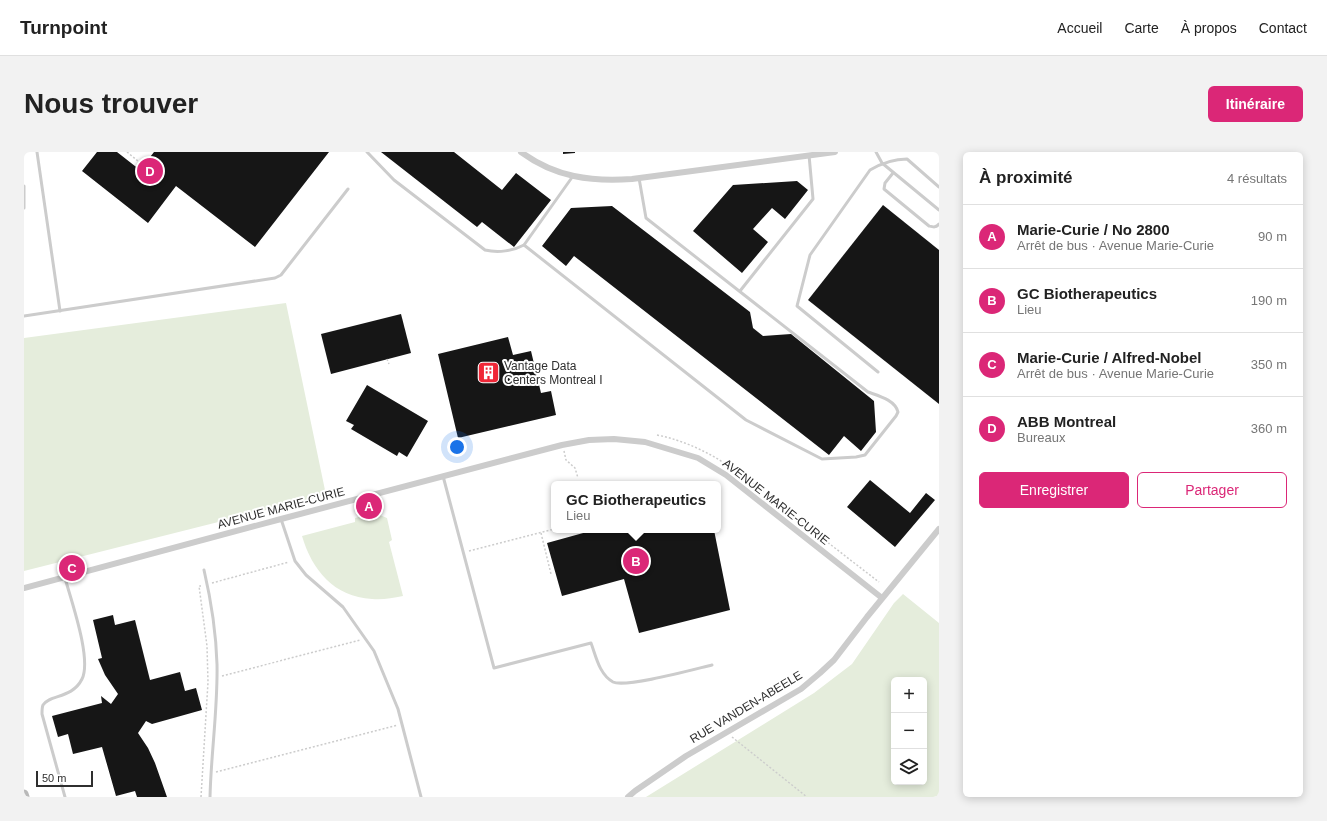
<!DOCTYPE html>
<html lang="fr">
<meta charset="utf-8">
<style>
body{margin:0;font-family:Helvetica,sans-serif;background:#f2f2f2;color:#222}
.controls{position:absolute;right:12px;bottom:12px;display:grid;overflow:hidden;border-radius:6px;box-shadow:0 2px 10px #0003}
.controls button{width:36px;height:36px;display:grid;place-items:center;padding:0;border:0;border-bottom:1px solid #e0e0e0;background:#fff;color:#222;font:20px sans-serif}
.scale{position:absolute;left:12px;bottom:10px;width:57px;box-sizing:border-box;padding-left:4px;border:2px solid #2f2f2f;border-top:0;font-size:11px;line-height:14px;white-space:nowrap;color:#2f2f2f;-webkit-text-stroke:3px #fff;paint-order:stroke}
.you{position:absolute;left:433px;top:295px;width:14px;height:14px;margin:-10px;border:3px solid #fff;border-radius:50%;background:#1a73e8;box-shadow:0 0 0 6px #1a73e833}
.badge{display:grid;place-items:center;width:26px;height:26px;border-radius:50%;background:#db2777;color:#fff;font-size:13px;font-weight:700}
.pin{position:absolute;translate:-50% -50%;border:2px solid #fff;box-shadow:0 1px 4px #0006}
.popup{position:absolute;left:527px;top:329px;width:170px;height:52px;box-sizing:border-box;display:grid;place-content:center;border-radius:6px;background:#fff;filter:drop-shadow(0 1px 3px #0005);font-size:13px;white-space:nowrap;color:#767676}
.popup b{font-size:15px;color:#222}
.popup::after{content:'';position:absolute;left:50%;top:100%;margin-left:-8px;border:8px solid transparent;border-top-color:#fff}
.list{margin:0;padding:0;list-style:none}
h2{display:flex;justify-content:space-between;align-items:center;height:52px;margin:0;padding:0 16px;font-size:17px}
h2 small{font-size:13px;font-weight:400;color:#767676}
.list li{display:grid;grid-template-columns:26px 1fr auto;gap:12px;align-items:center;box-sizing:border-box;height:64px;padding:0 16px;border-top:1px solid #e0e0e0}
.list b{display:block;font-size:15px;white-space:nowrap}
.list p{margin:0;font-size:13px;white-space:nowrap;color:#767676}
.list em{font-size:13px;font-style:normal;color:#767676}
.actions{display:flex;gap:8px;padding:12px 16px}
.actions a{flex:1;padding:9px 0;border:1px solid #db2777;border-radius:6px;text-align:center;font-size:14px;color:#db2777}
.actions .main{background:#db2777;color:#fff}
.icon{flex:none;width:22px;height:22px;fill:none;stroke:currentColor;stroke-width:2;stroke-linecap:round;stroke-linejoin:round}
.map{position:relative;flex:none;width:915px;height:645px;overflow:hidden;border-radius:6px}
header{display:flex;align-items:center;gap:24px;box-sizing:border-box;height:56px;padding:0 20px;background:#fff;border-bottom:1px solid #e0e0e0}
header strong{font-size:19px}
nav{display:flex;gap:22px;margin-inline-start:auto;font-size:14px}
.intro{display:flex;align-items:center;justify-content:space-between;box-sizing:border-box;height:96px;padding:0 24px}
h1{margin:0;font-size:28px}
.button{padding:10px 18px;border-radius:6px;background:#db2777;color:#fff;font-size:14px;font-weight:700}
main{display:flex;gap:24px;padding:0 24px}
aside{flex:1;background:#fff;border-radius:6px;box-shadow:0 2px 10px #0003}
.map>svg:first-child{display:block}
</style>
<header>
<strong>Turnpoint</strong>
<nav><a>Accueil</a><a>Carte</a><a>À propos</a><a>Contact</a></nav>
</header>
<div class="intro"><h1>Nous trouver</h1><a class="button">Itinéraire</a></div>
<main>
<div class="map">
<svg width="915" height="645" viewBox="0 0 915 645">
<rect width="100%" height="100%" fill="#fff"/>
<g fill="#e5eddc" fill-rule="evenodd">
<polygon points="262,151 302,343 0,419 0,186"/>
<path d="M351,361L363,366L368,388L365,390L379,444C368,446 359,448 348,447C310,445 288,418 278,384L331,370V366Z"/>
<path d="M879,442L915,471V645H622L790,541L828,512L870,451ZM870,528H900V630H870Z"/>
</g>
<g fill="#161616">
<polygon points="73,0 93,0 116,18 130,0 305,0 231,95 152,34 124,71 58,19"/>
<polygon points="357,0 430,0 478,38 492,21 527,48 490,95 458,70 453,75"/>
<polygon points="539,0 551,0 551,1 539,2"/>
<polygon points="773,29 784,38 761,67 748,56 729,77 744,90 718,121 669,79 709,33"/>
<polygon points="859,53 915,98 915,252 784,148"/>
<polygon points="588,54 726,160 729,176 739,184 767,182 850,249 852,280 837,299 820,284 805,303 550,104 542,114 518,94 547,56"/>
<polygon points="377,162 387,201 307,222 297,182"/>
<polygon points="484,185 489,203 507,199 517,241 527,239 532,263 434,286 414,202"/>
<polygon points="343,233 404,269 383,305 375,300 373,304 327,277 330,273 322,269"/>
<polygon points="846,328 886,361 902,341 911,348 871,395 823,355"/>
<polygon points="570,378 690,378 706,458 615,481 600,427 538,444 523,391"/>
<polygon points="89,463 91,473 111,468 126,528 156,520 161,539 172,536 178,558 128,572 122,569 114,581 124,596 131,611 143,645 113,645 111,639 92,644 78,595 49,602 44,582 34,585 28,564 78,551 77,544 87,552 94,542 81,523 74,507 78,506 69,468"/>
</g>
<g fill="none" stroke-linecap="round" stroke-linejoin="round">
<g stroke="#ccc" stroke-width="1.5" stroke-dasharray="2 2" stroke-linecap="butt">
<polyline points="103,0 120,14"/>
<polyline points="363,207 365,212"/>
<path d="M633,283C687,294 722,326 764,359C794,383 825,407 855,430"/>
<polyline points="540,299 542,308 551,316 554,326"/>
<polyline points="517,381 527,422"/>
<polyline points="445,399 530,377"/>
<polyline points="188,431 265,410"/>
<polyline points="198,524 336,488"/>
<polyline points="708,585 783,645"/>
<polyline points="192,620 374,573"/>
<polyline points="177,645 184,530 183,494 175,434 177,434"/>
</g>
<g stroke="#ccc" stroke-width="3">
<polyline points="13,0 36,159"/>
<path d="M343,0L370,28L461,98C474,101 489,99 500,93"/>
<polyline points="852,0 858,11 915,58"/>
<path d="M869,21L861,31L860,37L905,74C909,75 912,76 915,72"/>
<path d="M549,24L500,93L722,268L798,307L832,305L841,303L872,264L874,260C871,248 855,244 844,240L622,66L615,26"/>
<polyline points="0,34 0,56"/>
<polyline points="716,139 789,47 785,3"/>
<polyline points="0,164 251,126 257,123 324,37"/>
<path d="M854,220L773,154L786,103L846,18C858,11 869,7 883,7L915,35"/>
<path d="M419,324L470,516L567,491C572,504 575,522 589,530C602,536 671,517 688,513"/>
<polyline points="257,367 271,409 282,423 319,455 350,499 374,557 397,645"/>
<path d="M180,418C187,448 192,480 193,512C194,556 187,601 186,645"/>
<path d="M41,645L18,562C18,559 18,555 19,553C26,542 48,547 58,527C68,507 47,448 41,426"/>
</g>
<g stroke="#ccc" stroke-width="6">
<path d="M497,0C531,25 567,30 608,27L811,0"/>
<polyline points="0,436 257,367 538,293 565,288 590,287 621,290 674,306 702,323 858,446"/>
<polyline points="604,645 611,639 662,604 777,537 796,521 810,508 843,465 915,377"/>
</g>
<polyline stroke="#b9b9b9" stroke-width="9" points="0,642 1,645"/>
</g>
<defs>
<symbol id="building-square" viewBox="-11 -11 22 22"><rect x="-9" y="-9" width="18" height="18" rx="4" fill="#ef2737" stroke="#fff"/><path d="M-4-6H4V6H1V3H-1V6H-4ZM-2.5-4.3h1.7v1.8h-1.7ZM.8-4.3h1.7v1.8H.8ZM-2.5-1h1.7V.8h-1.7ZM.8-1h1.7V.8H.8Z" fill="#fff"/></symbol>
</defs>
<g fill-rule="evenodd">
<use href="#building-square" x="452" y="208" width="25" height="25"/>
</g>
<g text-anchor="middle" stroke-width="4" stroke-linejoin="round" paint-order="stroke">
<g font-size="12" fill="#2f2f2f" stroke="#fff" text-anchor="start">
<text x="480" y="218">Vantage Data<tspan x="480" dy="14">Centers Montreal I</tspan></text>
</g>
<g font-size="12" fill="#2f2f2f" stroke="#fff">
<text transform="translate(752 350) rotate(38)" y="4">AVENUE MARIE-CURIE</text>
<text transform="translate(257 356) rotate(-15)" y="4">AVENUE MARIE-CURIE</text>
<text transform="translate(722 555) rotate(-31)" y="4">RUE VANDEN-ABEELE</text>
</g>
</g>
</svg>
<div class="controls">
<button>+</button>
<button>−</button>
<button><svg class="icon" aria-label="layers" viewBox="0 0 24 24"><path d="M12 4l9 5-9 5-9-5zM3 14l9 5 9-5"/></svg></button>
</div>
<div class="scale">50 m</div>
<div class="you"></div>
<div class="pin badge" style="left:345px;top:354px">A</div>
<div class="pin badge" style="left:612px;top:409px">B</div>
<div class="popup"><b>GC Biotherapeutics</b>Lieu</div>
<div class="pin badge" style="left:48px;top:416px">C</div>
<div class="pin badge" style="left:126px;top:19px">D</div>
</div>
<aside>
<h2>À proximité<small>4 résultats</small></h2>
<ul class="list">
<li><span class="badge">A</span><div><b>Marie-Curie / No 2800</b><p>Arrêt de bus · Avenue Marie-Curie</p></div><em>90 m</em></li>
<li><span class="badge">B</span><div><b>GC Biotherapeutics</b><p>Lieu</p></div><em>190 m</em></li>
<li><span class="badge">C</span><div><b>Marie-Curie / Alfred-Nobel</b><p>Arrêt de bus · Avenue Marie-Curie</p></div><em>350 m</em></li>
<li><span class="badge">D</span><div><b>ABB Montreal</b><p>Bureaux</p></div><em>360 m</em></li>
</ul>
<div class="actions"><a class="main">Enregistrer</a><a>Partager</a></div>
</aside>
</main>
